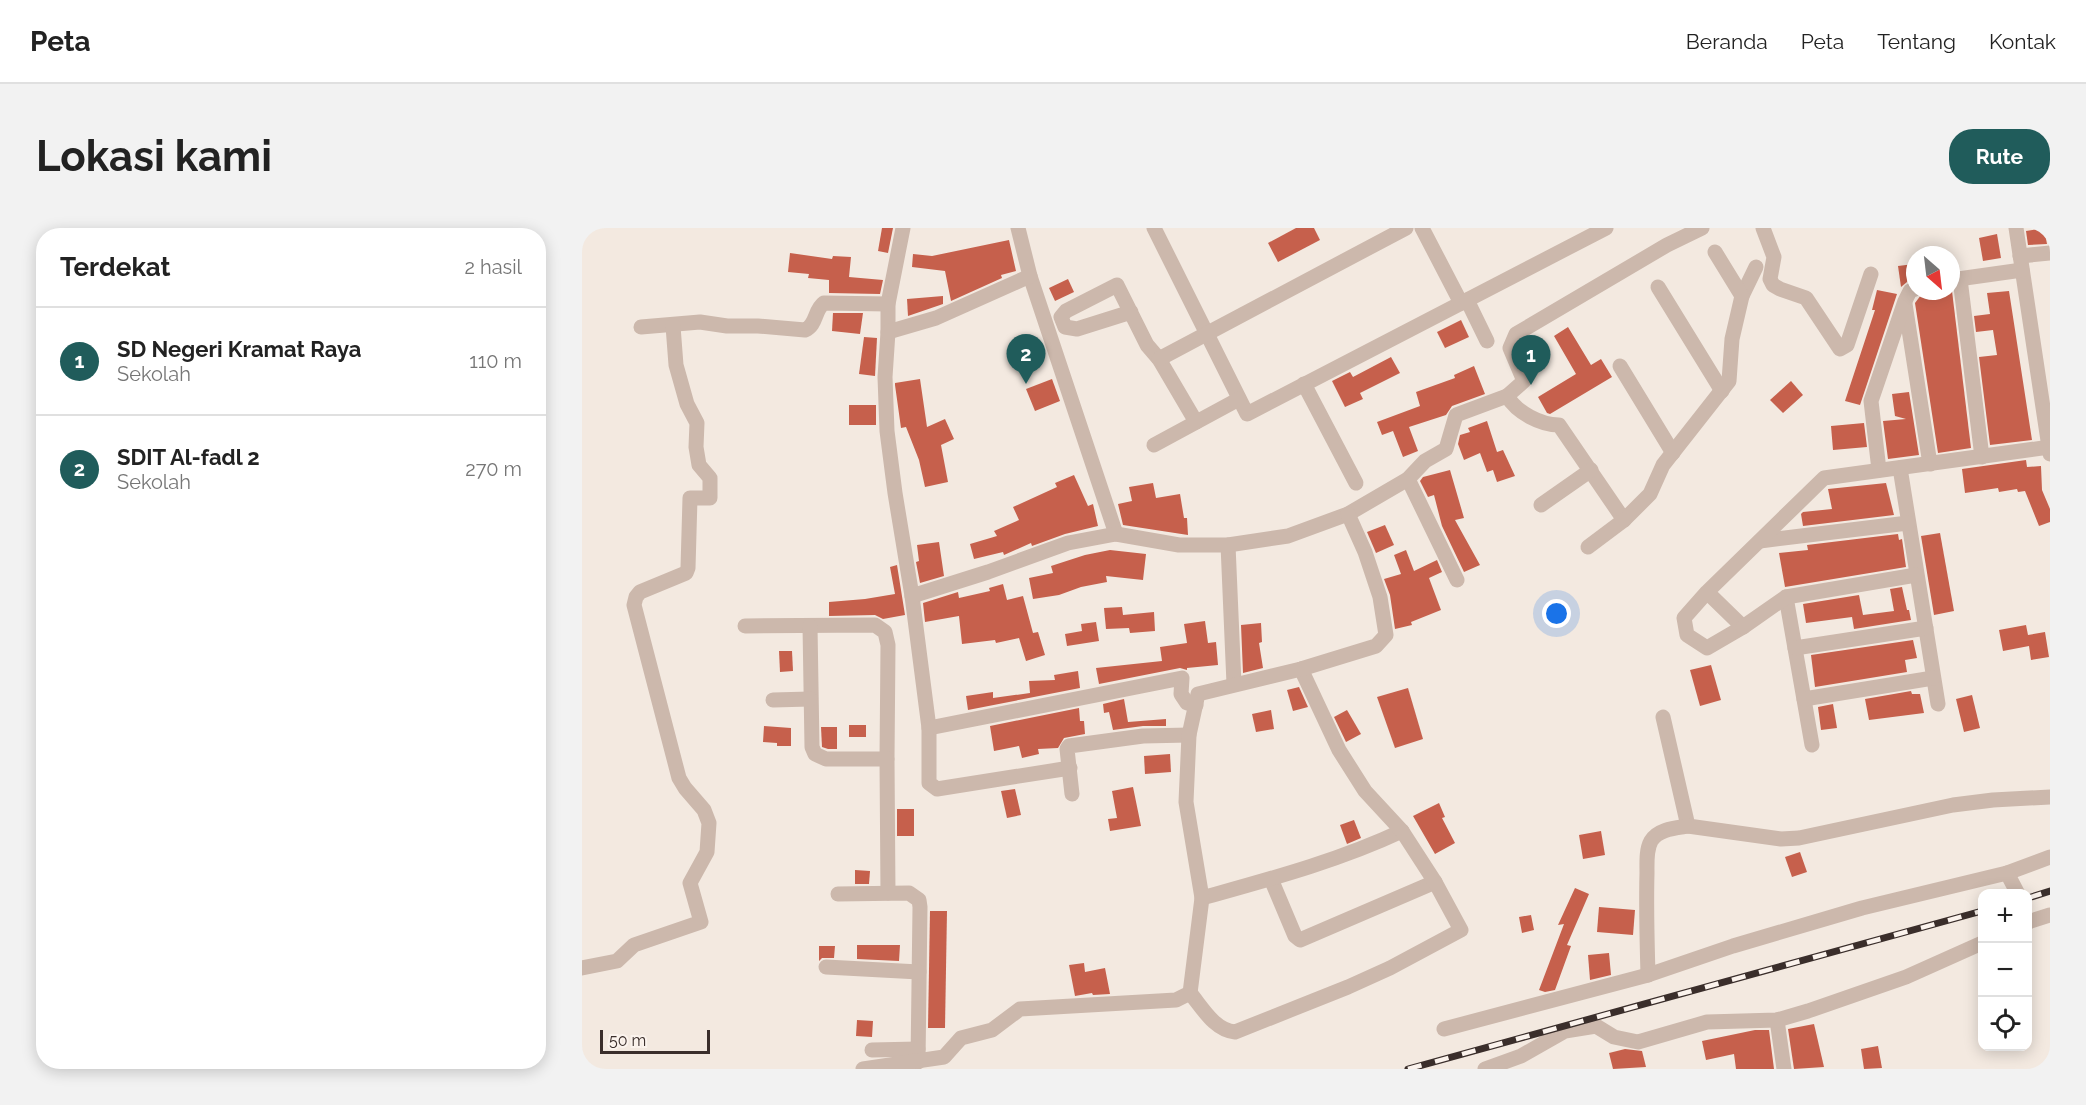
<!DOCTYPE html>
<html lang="id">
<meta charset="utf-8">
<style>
body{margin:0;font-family:Raleway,sans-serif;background:#f2f2f2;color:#222}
.controls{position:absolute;right:18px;bottom:18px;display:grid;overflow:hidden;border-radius:12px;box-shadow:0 3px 15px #0003}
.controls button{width:54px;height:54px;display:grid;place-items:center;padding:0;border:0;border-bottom:2px solid #e0e0e0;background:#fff;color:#222;font:30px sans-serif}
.compass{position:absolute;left:1324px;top:18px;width:54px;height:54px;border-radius:50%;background:#fff;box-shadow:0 3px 15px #0003;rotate:152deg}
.scale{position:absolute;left:18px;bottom:15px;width:110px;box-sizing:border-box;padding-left:6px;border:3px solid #3a2e2b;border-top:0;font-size:16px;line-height:21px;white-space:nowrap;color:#3a2e2b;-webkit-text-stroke:4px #fbf3ed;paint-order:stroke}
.you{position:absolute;left:975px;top:386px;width:21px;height:21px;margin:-15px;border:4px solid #fff;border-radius:50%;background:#1a73e8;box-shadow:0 0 0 9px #1a73e833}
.badge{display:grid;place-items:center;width:39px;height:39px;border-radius:50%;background:#205c5b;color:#fff;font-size:20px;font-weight:700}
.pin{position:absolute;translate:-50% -50px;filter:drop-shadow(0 2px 3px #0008)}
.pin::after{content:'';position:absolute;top:32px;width:21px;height:18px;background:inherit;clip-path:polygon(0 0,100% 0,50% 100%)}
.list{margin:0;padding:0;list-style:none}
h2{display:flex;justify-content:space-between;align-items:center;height:78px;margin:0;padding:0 24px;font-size:26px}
h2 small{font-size:20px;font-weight:400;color:#767676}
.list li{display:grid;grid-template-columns:39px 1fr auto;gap:18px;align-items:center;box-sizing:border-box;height:108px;padding:0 24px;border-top:2px solid #e0e0e0}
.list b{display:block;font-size:22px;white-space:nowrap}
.list p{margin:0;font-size:20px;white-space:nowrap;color:#767676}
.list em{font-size:20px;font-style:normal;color:#767676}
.icon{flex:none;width:33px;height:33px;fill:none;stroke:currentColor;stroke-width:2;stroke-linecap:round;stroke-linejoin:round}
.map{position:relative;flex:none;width:1468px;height:841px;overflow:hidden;border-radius:24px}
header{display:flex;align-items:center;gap:36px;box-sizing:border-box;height:84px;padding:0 30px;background:#fff;border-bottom:2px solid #e0e0e0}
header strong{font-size:28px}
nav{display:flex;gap:33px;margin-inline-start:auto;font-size:21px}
.intro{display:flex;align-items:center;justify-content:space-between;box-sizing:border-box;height:144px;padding:0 36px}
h1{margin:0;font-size:42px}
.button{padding:15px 27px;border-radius:24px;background:#205c5b;color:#fff;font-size:21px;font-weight:700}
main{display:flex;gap:36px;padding:0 36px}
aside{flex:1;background:#fff;border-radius:24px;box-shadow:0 3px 15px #0003}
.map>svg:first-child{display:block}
</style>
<header>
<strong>Peta</strong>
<nav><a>Beranda</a><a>Peta</a><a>Tentang</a><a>Kontak</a></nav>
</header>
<div class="intro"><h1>Lokasi kami</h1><a class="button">Rute</a></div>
<main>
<aside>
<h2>Terdekat<small>2 hasil</small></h2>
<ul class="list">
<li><span class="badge">1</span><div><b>SD Negeri Kramat Raya</b><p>Sekolah</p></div><em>110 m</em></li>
<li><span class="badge">2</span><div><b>SDIT Al-fadl 2</b><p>Sekolah</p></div><em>270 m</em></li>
</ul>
</aside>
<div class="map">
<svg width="1468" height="841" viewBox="0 0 1468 841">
<rect width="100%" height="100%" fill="#f3e9e0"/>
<g fill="#c6604c">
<polygon points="300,0 311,0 306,25 296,23"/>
<polygon points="714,0 732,0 738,12 696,34 686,15"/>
<polygon points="1462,0 1465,16 1446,17 1444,3"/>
<polygon points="1415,6 1419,30 1401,33 1397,10"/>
<polygon points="427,12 434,43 419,47 420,50 369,73 363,43 330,39 331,26 350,28"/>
<polygon points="208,25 250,31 251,28 269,29 267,49 301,52 298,66 247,65 247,52 226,50 227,46 206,44"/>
<polygon points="1332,36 1325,54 1319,59 1316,38"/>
<polygon points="486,51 492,64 473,73 467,60"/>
<polygon points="1295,62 1315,66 1278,177 1263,173 1293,82 1290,82"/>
<polygon points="1342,63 1370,63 1389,220 1356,225 1333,75"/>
<polygon points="1427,63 1450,212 1408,217 1397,129 1415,127 1411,102 1394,104 1392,88 1408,86 1405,65"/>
<polygon points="361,68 361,76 326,88 325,71"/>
<polygon points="251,85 281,85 278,106 250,103"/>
<polygon points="879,92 887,109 863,120 855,104"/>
<polygon points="986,99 1009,137 1019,131 1030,149 968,186 965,185 956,169 994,146 972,108"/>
<polygon points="282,109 295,110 293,148 277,146"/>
<polygon points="809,129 818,145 778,165 781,171 763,179 750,153 768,144 771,149"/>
<polygon points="892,138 903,166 870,178 864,187 827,199 836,223 821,229 811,203 800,207 795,194 838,178 834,164 873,150 872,147"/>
<polygon points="338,151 345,199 363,191 372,211 359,217 366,254 343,259 337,232 324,199 319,200 313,157 313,155"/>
<polygon points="470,151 478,173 453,183 444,161"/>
<polygon points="1209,153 1221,167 1201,185 1188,172"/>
<polygon points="1327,164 1337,227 1306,231 1301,193 1324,191 1313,188 1310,166"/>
<rect x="267" y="177" width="27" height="20"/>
<polygon points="905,193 915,224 921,222 933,248 915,254 911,242 905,244 898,225 882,232 876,216 878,207 888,204 886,200"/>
<polygon points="1282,195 1285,219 1251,222 1249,198"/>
<polygon points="1444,232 1445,239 1459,238 1460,262 1468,281 1468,294 1457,298 1443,263 1436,264 1435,261 1417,264 1416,260 1383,265 1380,241"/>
<polygon points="868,242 882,290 873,292 898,337 882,344 860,298 852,267 846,269 838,253 841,249"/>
<polygon points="492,247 506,278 511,276 516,298 483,306 450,318 449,315 422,327 421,324 392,331 388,316 415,308 412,303 437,292 431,279 475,259 473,255"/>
<polygon points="571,255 574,270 598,266 602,290 605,290 606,307 541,297 536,276 550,273 547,259"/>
<polygon points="1304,255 1312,287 1221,298 1219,286 1221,284 1250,281 1246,261"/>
<polygon points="803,297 812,317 794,325 785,304"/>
<polygon points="1358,305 1372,383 1352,387 1339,308"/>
<polygon points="1316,306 1317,312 1320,311 1324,339 1203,359 1197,325 1226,322 1225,317"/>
<polygon points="357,314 362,348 338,355 334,334 337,333 335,317"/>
<polygon points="528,322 564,326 561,352 524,348 525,354 499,359 477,367 451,371 447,350 471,345 469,338 503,327"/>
<polygon points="824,322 832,343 855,332 860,344 847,350 859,382 829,394 830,397 813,401 808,367 802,351 819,346 812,327"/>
<polygon points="315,337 323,387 301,391 293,387 247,388 247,374 283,371 313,366 308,339"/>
<polygon points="421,356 425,372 441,368 451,405 456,404 463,427 444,433 437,410 414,415 413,412 380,416 377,388 343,394 341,375 376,364 377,370 408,363 407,360"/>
<polygon points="1320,359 1325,382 1327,382 1329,392 1272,401 1270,389 1224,395 1221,376 1277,367 1281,387 1312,383 1308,361"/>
<polygon points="540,379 541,387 572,384 573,403 548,405 547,400 524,401 522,380"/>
<polygon points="623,393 626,415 634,414 636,437 605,440 605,442 598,440 517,456 514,440 580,433 578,419 605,415 602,396"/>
<polygon points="514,394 517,413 485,418 483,406 500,403 499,396"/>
<polygon points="679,395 680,414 677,415 681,440 661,445 659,397"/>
<polygon points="1444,397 1446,407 1463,404 1467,429 1449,432 1447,418 1421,423 1417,402"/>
<polygon points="1331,412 1335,430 1323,432 1325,444 1233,459 1229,427"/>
<polygon points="197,423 210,423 211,443 198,444"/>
<polygon points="1129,437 1139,472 1118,478 1108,442"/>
<polygon points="496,443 498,460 386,482 384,468 411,464 411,470 448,465 447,453 473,452 472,447"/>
<polygon points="717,459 726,479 711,483 705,462"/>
<polygon points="826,460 841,511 813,520 795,469"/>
<polygon points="1329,463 1330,466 1338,466 1342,485 1287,492 1283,471"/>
<polygon points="1390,467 1398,500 1382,504 1374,471"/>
<polygon points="542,471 546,494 584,491 584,498 561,498 531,502 527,484 522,485 521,476"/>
<polygon points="1251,476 1255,500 1239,502 1236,479"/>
<polygon points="497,480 498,493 502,493 503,506 482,510 476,520 456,521 457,526 440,530 437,518 412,523 408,498"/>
<polygon points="689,482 692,501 674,504 670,486"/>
<polygon points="765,482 779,506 764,514 752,489"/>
<rect x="267" y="497" width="17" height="12"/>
<polygon points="182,498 209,500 209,518 195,518 195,515 181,514"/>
<polygon points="239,499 255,499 255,521 246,521 240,519"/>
<polygon points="588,526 589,544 563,546 562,528"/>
<polygon points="551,559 559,598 528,603 526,591 535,590 530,563"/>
<polygon points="433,561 439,587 425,590 419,563"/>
<polygon points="857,575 863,589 860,590 873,615 853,626 831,588"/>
<rect x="315" y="581" width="17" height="27"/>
<polygon points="772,592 779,610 765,616 758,597"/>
<polygon points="1019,603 1023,627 1001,631 997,607"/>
<polygon points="1218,624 1225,644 1210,649 1203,629"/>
<polygon points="273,642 288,643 287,656 273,656"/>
<polygon points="993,660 1007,666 985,717 989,718 973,762 963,764 957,762 982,696 976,697"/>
<polygon points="1017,679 1053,682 1051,707 1015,704"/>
<polygon points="348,683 365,683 363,800 346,800"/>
<polygon points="949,687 952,702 940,705 937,689"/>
<polygon points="275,717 318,717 317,733 275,731"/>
<polygon points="237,718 253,718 252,730 240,730 237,733"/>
<polygon points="1027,725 1029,747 1008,752 1006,727"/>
<polygon points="502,735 503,744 523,740 528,766 511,767 510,765 493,768 487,737"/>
<polygon points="275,792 291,793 290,809 274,808"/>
<polygon points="1232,796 1242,839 1212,841 1206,801"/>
<polygon points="1173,802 1187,802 1192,841 1154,841 1152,826 1124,832 1120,813"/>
<polygon points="1296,818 1300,840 1282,841 1279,821"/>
<polygon points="1043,821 1060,823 1064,839 1031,841 1027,825"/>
</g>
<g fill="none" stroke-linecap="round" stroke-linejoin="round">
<g stroke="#ccb8ac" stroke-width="15">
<polyline points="321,0 306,76 306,104 303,149 305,203 313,265 330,368 347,500 347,555 355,561 488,540"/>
<polyline points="436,0 448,48 534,306"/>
<polyline points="572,0 665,186 1024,0"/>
<polyline points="840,0 879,75"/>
<polyline points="1181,0 1192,29 1188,51 1191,57 1198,61 1224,70 1258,121 1265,117 1289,46"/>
<polyline points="1434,0 1468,226"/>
<polyline points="1438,28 1468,25"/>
<polyline points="1378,51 1400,229"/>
<polyline points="1369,52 1440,42"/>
<polyline points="1076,59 1140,163"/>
<polyline points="1160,68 1174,39"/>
<polyline points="885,72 905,113"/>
<polyline points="1323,76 1348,236"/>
<polyline points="549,84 495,101 483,99 479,89 484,83 535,57 565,117 577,131 614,194"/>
<path d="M59,99L118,94L145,98H176L223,102C235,97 232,82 242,75L306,76"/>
<polyline points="306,104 354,90 448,48"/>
<polyline points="577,131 824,0"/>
<polyline points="1038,138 1091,225"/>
<polyline points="722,156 774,255"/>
<path d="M925,168C935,185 959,197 977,197L1042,292L1068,266L1081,237L1147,153L1150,111L1160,68L1133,24"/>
<polyline points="572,217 657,171"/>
<polyline points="1318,240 1356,476"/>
<polyline points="1297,242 1289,173 1323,73 1328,63 1333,61"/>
<polyline points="826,251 875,352"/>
<polyline points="959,277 1009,242"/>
<polyline points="1178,313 1326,295"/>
<polyline points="646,317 652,456"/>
<polyline points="1006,319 1042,292"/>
<polyline points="1125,364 1102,390 1105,407 1125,420 1161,399 1125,364 1242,250 1468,219"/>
<polyline points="330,368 406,344 486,315 534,306 597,317 646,317 706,308 766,286 826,251 843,233 864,221 874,187 925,168 942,153 928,120 934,106 1085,17 1120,0"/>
<polyline points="1204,369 1230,517"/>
<polyline points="163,398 293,397 303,404 306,417 305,531"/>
<polyline points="228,398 230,519 233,526 244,531 305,531 306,665"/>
<polyline points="1161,399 1204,369 1334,347"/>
<polyline points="1213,420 1344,400"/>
<polyline points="1222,471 1351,450"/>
<polyline points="191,472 228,471"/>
<polyline points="1081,489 1106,598 1199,611 1217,610 1371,577 1411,572 1468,569"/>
<polyline points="347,500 600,450 599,466 605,475 614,477"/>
<polyline points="490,566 485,521 487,518 561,508 607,507"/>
<polyline points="1425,645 1468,629"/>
<polyline points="689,651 713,708 718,712 853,654"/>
<polyline points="256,666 327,665 337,672 338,679 336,834"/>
<path d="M620,670C688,651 756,633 820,603"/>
<polyline points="1446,694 1468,687"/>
<polyline points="244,739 337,744"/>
<polyline points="0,740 35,733 52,717 119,694 108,655 125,624 127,595 122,582 103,560 97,550 52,377 54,369 58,364 104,345 106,340 108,270 128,270 128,250 117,237 114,219 115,195 105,176 94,137 91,98"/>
<path d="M1066,747C1065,713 1064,679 1065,645C1065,635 1064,622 1069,613C1076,601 1094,600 1106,598"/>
<path d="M608,765C620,779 632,802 653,804L766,759L808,740L879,702L853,654L820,603L783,563L757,522L719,441"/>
<polyline points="1195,792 1202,841"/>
<polyline points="862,801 1066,747 1151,718 1280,680 1425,645 1436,666"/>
<polyline points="290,822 336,821"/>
<polyline points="281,841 362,829 379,810 410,802 438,781 594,772 608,765 620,670 604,574 607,507 616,466 719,441 794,418 804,407 798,369 783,324 766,286"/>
<polyline points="903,841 939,828 983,803 1014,798 1032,809 1056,814 1125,794 1195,792 1226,783 1324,749 1400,715"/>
</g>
<defs>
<g id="rail">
<polyline points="1446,670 1468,663"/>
<polyline points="826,841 1400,683"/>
</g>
</defs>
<use href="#rail" stroke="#3a2e2b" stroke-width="7"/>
<use href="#rail" stroke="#fbf3ed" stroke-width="4.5" stroke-dasharray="14" stroke-linecap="butt"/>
</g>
</svg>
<div class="controls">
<button>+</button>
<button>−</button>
<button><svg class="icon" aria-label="locate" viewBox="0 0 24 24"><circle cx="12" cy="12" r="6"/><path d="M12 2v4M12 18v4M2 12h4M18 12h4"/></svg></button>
</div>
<svg class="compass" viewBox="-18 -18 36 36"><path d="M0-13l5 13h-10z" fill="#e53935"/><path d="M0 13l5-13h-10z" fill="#767676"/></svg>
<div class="scale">50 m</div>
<div class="you"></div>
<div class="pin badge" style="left:949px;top:157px">1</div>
<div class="pin badge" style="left:444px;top:156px">2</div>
</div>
</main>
